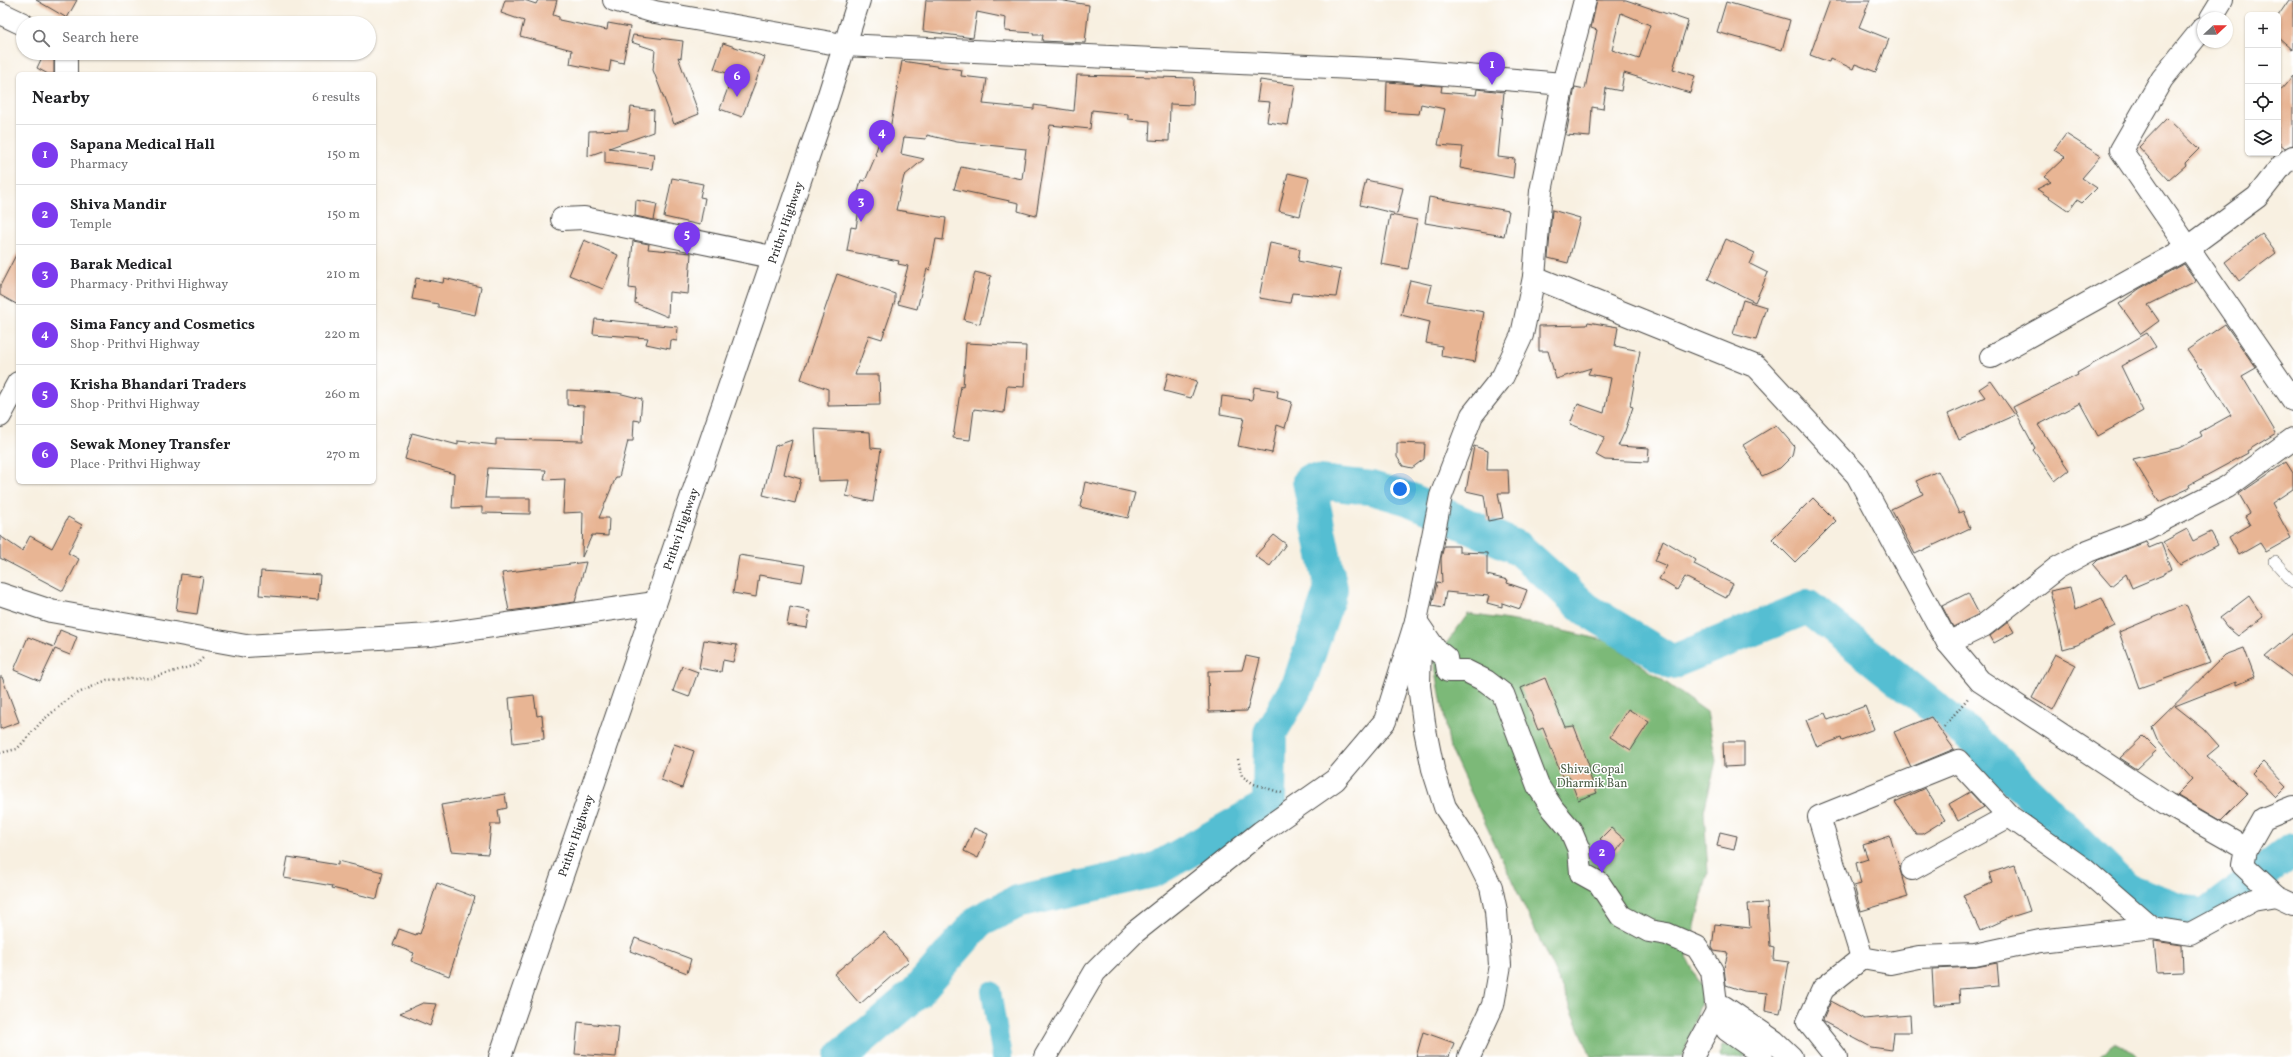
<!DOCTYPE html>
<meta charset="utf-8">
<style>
body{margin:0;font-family:Vollkorn,serif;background:#f6f6f6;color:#202124}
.controls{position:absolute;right:12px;top:12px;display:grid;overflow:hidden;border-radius:6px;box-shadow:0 1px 3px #0004}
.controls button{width:36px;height:36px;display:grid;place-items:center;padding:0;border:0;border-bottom:1px solid #e0e0e0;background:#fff;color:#202124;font:20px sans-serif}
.compass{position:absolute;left:2197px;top:12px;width:36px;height:36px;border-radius:50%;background:#fff;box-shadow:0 1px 3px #0004;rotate:68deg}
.you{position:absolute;left:1400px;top:489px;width:14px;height:14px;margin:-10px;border:3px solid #fff;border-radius:50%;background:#1a73e8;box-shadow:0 0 0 6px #1a73e833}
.badge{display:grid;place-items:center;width:26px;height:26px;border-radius:50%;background:#7c3aed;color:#fff;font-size:13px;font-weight:700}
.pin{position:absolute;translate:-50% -33px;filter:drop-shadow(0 1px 2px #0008)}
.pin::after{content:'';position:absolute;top:21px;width:14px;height:12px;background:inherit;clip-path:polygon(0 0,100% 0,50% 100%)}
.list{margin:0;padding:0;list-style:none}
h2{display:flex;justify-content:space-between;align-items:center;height:52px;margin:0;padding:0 16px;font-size:17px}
h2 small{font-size:13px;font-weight:400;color:#757577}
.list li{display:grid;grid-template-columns:26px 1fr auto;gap:12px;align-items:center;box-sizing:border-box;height:60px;padding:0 16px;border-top:1px solid #e0e0e0}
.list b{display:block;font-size:15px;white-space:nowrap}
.list p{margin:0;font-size:13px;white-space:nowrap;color:#757577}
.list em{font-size:13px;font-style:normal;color:#757577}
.icon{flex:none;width:22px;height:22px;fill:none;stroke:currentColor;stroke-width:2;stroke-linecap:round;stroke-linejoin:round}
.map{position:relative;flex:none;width:2293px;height:1057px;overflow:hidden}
.search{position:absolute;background:#fff;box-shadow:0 1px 3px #0004;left:16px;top:16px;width:360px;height:44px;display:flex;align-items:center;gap:10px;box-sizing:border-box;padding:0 14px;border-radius:22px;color:#757577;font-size:15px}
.panel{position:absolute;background:#fff;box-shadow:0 1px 3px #0004;left:16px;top:72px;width:360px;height:412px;border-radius:6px}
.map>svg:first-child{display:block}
</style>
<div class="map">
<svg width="2293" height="1057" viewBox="0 0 2293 1057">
<rect width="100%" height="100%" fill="#fff"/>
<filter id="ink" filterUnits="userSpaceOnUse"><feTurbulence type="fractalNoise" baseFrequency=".025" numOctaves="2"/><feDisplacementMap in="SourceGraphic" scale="8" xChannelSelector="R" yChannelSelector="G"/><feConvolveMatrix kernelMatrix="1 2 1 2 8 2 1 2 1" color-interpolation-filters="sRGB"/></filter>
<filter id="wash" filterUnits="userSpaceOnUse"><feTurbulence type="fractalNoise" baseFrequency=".012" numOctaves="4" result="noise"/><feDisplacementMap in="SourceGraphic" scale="16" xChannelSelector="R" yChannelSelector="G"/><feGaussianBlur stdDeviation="0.9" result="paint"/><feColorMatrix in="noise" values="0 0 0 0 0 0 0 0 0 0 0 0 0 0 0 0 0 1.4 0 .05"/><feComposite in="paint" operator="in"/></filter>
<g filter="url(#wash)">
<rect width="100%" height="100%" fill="#f8f0e1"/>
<g fill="#7cb978" stroke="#547252">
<polygon points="1468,614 1528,623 1608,641 1707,712 1716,761 1704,811 1708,873 1687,958 1704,992 1683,1057 1591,1057 1566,996 1450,748 1434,660"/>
<polygon points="2115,1043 2135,1053 2137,1057 2098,1057"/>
<polygon points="1736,1045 1747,1057 1720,1057 1722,1046"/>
</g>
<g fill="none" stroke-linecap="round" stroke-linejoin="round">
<polyline stroke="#55bed2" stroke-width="20" points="991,991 1002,1057"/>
<polyline stroke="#55bed2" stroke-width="34" points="841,1057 916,993 979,921 1017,902 1153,871 1269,805 1270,733 1299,683 1331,589 1309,481 1371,488 1409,499 1518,548 1586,609 1672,662 1808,607 1975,740 2127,890 2204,918 2293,850"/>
</g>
<g id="blocks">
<g fill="#e8b594" fill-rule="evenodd">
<polygon points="36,0 77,0 67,18"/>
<polygon points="505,0 524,0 536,4 538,0 557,0 553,15 559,17 559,20 607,30 608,23 630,27 623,63 611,60 609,72 570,64 572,50 520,36 524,21 501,13"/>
<polygon points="926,0 1058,0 1089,5 1085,43 1042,41 1043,35 1033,35 1034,33 1005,31 1006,18 977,12 973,38 923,31"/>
<path d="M1597,0H1626L1688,21L1673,69L1695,76L1690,93L1624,73L1621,91L1606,88L1603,109L1592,107L1590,137L1566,135L1575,87L1585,89L1597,30L1591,28ZM1621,13L1650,25L1639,59L1612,50Z"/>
<polygon points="1830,0 1870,0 1859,27 1889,39 1876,72 1855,64 1853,69 1830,58 1829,62 1810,55"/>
<polygon points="2289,0 2293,0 2293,50 2278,37 2278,16"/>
<polygon points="1726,2 1790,20 1782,50 1717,32"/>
<polygon points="633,35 683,41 681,58 678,57 699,114 674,124 653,70 655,50 631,42"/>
<polygon points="723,43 765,57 742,117 720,109 733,75 714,69"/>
<polygon points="44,53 54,56 54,74 48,74 37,68"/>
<polygon points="902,61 962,70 961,76 987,79 983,104 1034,109 1034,105 1074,111 1077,75 1194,78 1193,105 1170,104 1169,141 1149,140 1150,121 1128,119 1128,114 1092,110 1090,129 1050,125 1036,216 1018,211 1019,203 954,189 961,167 1022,179 1026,149 957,142 927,135 926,139 904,137 901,154 924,159 904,176 896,210 946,218 943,240 936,239 930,270 927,269 917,309 898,304 908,266 898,264 899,261 847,251 851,227 856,228 861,197 857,197 861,180 865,181 876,155 875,154 884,127 890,129"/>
<polygon points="2293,76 2293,145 2285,148 2278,142 2278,93"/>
<polygon points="1260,80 1295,85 1288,125 1267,122 1270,102 1257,101"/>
<polygon points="1387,82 1442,86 1441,92 1476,95 1477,89 1504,92 1498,157 1515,159 1513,178 1460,168 1463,147 1438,145 1445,109 1421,104 1419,114 1386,112"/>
<polygon points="631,107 654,110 653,132 609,148 654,154 652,169 605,163 605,150 588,156 589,131 628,130"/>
<polygon points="2167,118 2199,149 2185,163 2186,165 2169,180 2139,147"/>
<polygon points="2066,134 2101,156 2082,178 2097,188 2082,203 2077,200 2069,211 2037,189 2051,182 2044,177 2065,157 2054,150"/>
<polygon points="1288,173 1309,178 1300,216 1279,211"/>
<polygon points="672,178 703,184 700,197 705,198 700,225 664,217"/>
<polygon points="1366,180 1403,188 1397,214 1360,205"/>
<polygon points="1429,197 1509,211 1504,236 1425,223"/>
<polygon points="636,200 657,204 654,220 635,216"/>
<polygon points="1552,210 1580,218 1568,263 1548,258"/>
<polygon points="1390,215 1417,220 1408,269 1381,264"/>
<polygon points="2262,234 2276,253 2239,281 2225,262"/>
<polygon points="1726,239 1755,253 1750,264 1768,273 1755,302 1708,279"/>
<polygon points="584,240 618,255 603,289 569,275"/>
<polygon points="633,241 649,244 648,249 691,253 688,294 669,292 668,317 635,303 636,289 629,288"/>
<polygon points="1270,243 1300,249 1298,261 1341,270 1336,297 1292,293 1290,303 1259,298"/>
<polygon points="18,251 18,305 0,295 0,286"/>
<polygon points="2184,264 2196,281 2148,305 2159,321 2141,334 2119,304 2139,289"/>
<polygon points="975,272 991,276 980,324 964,320"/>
<polygon points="837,274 895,294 895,301 882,339 869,335 855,375 879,375 880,405 828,406 828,389 801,379"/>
<polygon points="416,278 443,283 444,278 481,287 475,315 438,307 438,304 412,299"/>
<polygon points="1410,280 1432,285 1428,302 1484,312 1475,362 1441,356 1442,346 1426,343 1430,322 1401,315"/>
<polygon points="1743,300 1766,307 1756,340 1733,334"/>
<polygon points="595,319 678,327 677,341 671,340 670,349 646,344 648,338 593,334"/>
<polygon points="1588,322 1618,327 1615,346 1640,351 1630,406 1633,407 1625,431 1618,446 1649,448 1648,462 1605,460 1596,455 1605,437 1570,424 1578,404 1604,413 1611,378 1588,374 1591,368 1556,379 1548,351 1539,351 1539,326 1587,325"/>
<polygon points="2225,324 2256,368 2242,376 2276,433 2247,451 2248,453 2189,485 2190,488 2159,502 2133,459 2179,448 2202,436 2200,432 2231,415 2201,368 2200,369 2187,350"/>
<polygon points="2147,333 2156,347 2121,366 2143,411 2098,436 2080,403 2038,425 2069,470 2055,481 2033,450 2035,448 2013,407 2078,375 2077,373"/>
<polygon points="966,343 1026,346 1024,387 1007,386 1004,413 974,409 970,440 953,438 961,386 963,387"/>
<polygon points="1168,373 1197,381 1191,398 1164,391"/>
<polygon points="1991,381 2015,415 1959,440 1948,414 1985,397 1979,389"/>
<polygon points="1254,387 1278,391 1277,398 1292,402 1285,428 1277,425 1272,453 1238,446 1244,418 1220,414 1222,396 1252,400"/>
<polygon points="567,390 618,393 642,399 640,421 634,420 633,441 628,441 619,477 616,477 599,518 609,518 608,536 592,535 582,557 583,512 563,513 565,479 544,480 546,470 488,468 485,498 530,498 530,514 482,513 482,507 452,508 454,474 405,459 412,433 458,445 458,441 496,445 496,439 583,441 584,406 567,405"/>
<polygon points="1776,425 1794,446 1792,456 1780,468 1762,476 1743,445"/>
<polygon points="815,429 870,432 871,448 881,449 873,502 846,496 849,480 818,481"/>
<polygon points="792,440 784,474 801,479 795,503 763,495 775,446"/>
<polygon points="1397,443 1425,444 1424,459 1412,468 1403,466 1397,457"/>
<polygon points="1474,446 1488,451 1487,470 1508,470 1509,493 1498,493 1503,518 1488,521 1484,495 1466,491"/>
<polygon points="2286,462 2293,473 2293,489 2272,503 2291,538 2266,552 2260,543 2239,555 2229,537 2250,525 2245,516 2250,513 2239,494"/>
<polygon points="1938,471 1959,513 1963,511 1970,528 1915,554 1891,509 1923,494 1916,481"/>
<polygon points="1085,482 1135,493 1128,518 1080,507"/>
<polygon points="1813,498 1836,521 1795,562 1772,539"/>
<polygon points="68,517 82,525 68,553 79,559 63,591 0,558 0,536 22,551 30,536 52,548"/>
<polygon points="2187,529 2193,541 2211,532 2218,545 2180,565 2163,542"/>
<polygon points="1274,535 1286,544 1270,566 1255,556"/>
<polygon points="1663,540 1696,560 1694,564 1733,584 1726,598 1685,577 1677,590 1659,579 1667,566 1655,561"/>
<polygon points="2146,542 2149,548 2161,543 2171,569 2163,573 2163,575 2132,588 2126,574 2111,586 2093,565 2098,560"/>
<polygon points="1444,546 1459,546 1459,552 1487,553 1487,575 1508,580 1507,583 1527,590 1520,609 1502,603 1502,607 1487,603 1489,596 1446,592 1443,608 1432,606 1437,582 1442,583 1441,558"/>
<polygon points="739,555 805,565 802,582 759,575 756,597 733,593"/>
<polygon points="586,562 575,602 509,611 502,573"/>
<polygon points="261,571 320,575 318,600 259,595"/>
<polygon points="181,574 203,577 197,614 176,611"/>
<polygon points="2070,587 2075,610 2102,598 2115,626 2077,645 2063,649 2050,591"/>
<polygon points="1968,593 1979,614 1953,627 1942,606"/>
<polygon points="2249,596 2263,617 2238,636 2227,627 2220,618"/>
<polygon points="2184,605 2187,606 2210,663 2139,688 2119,632"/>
<polygon points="790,607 810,611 807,628 787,625"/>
<polygon points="2008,622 2014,632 1994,643 1990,636"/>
<polygon points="60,630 77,637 70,655 55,649 40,681 14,670 28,637 54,647"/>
<polygon points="2293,633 2293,678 2265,657"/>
<polygon points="704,640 737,645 733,662 723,660 721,672 699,668"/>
<polygon points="2244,648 2255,677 2236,685 2236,682 2175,706 2203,728 2219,746 2207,756 2248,794 2221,821 2176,795 2192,779 2157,739 2152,727 2225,655"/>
<polygon points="2055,654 2076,665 2053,710 2032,698"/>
<polygon points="1246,656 1260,659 1247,711 1209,712 1208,671 1242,670"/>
<polygon points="682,666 698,672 689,697 673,691"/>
<polygon points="0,677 2,677 19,722 0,729"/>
<polygon points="1545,678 1565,727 1574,726 1590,768 1587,769 1597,793 1578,800 1569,776 1563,779 1543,728 1538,730 1521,688"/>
<polygon points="534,695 537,716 542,715 544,739 513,743 509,698"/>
<polygon points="1865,706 1874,729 1842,741 1841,738 1817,747 1806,720 1825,713 1828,720"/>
<polygon points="1628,709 1649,722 1631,750 1610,737"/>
<polygon points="1931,717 1954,749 1911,767 1894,732"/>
<polygon points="2143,736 2157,750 2137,769 2120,758"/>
<polygon points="1723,742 1744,742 1744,766 1724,767"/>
<polygon points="674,744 694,751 682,788 661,780"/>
<polygon points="2263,762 2286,786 2275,797 2252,773"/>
<polygon points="1925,788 1945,820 1922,834 1916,834 1895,802"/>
<polygon points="1970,792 1984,807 1958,821 1949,804"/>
<polygon points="505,794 507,808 498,810 500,824 491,824 488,854 451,851 441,805"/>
<polygon points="974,828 988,834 978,858 964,851"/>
<polygon points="1611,828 1625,840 1616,852 1600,839"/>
<polygon points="1720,832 1737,836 1734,850 1717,846"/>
<polygon points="1890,836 1908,897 1861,911 1854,886 1861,884 1856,863 1868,859 1863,845"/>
<polygon points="288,857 338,865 338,861 383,872 377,899 332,888 333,886 284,878"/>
<polygon points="2015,865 2030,911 2011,917 1980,931 1963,895 1992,883 1989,873"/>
<polygon points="437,883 475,897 449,976 411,961 414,953 393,945 399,929 416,935 417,933 420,934"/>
<polygon points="1767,903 1770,946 1774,947 1773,960 1789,962 1780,1014 1765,1011 1767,993 1744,991 1726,985 1724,968 1728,953 1714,951 1712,947 1715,924 1750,928 1748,904"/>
<polygon points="884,932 909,961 860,1004 834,974"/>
<polygon points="635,938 691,959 687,973 630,951"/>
<polygon points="2154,941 2182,945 2183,971 2157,972"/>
<polygon points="1997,963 1999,986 1959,989 1960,1003 1934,1005 1932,969 1976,967"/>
<polygon points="1831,1001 1864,1019 1910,1015 1911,1032 1894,1032 1892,1050 1871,1047 1824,1022 1823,1020"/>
<polygon points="423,1003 437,1004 430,1026 400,1013"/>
<polygon points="578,1022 619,1027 616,1057 575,1054"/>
<polygon points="1423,1032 1454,1043 1449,1057 1416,1057"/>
</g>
</g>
</g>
<g filter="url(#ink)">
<use href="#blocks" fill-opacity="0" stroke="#4a4946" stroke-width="1"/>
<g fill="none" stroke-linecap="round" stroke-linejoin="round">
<defs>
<polyline id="service" points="2275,562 2293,582"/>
<g id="minor">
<polyline points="614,0 655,12 843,45 1396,70 1563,84"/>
<polyline points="1585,0 1563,84 1541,191 1534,277 1757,367 1857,475 1948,643 1980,681 2167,804 2246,849 2243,865 2276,896 2293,904"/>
<polyline points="0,13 23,24"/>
<polyline points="2211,18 2222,0"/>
<polyline points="2203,28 2162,79 2121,150 2293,400"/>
<polyline points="66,74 66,53"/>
<polyline points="562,219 584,218 772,257"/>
<polyline points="1991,357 2189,247 2257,197 2283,164 2293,157"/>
<polyline points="0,416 18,383"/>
<polyline points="0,594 51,611 246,646 430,635 655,603"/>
<polyline points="1948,643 1983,626 2057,568 2088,551 2147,528 2227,487 2293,439"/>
<polyline points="2246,849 2263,819 2293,807"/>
<polyline points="1912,869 2009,816"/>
<polyline points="2152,928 2084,869 2009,816 1958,761 1819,817 1862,958 1890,963 1919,957 1975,955 2040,941 2152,928 2190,934 2253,900 2276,896"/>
<polyline points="1045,1057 1095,972 1135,932 1261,832 1335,780 1385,721 1416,621 1441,496 1472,415 1503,376 1522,335 1534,277"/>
<polyline points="1469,1057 1493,1005 1500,965 1496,911 1491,887 1469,843 1445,807 1433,769 1425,730 1419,686 1420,641 1416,621 1435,649 1446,658 1448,671 1466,671 1486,681 1503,694 1538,786 1553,809 1570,829 1579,850 1581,873 1599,883 1621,916 1649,931 1667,934 1697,947 1712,971 1717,1011 1727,1030 1757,1051 1762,1057"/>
<polyline points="1692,1057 1717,1011 1724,1007 1774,1041 1791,1057"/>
<polyline points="1836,1057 1808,1022 1823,989 1862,958"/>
</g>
<g id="trunk">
<path id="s1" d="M500,1057L826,104L859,0"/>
</g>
</defs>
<use href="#service" stroke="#4a4946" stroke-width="12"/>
<use href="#minor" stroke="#4a4946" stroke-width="24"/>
<use href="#trunk" stroke="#4a4946" stroke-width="24"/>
<g stroke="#4a4946" stroke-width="2.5" stroke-dasharray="1 3" stroke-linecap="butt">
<polyline points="1944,727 1968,698"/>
<polyline points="0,753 17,749 42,721 72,696 107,680 151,678 196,665 203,658"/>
<polyline points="1238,759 1242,776 1254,784 1282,793"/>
</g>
<use href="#service" stroke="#fff" stroke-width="11"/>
<use href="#minor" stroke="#fff" stroke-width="22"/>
<use href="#trunk" stroke="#fff" stroke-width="22"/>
</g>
</g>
<g text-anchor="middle" stroke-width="3" stroke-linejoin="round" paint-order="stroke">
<g font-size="12" fill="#2b2b2b" stroke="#fff">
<text dy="4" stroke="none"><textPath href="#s1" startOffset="882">Prithvi Highway</textPath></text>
<text dy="4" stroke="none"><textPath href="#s1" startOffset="558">Prithvi Highway</textPath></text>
<text dy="4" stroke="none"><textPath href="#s1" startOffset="234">Prithvi Highway</textPath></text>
</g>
<g font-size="12" fill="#4d5f48" stroke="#fff">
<text x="1592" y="773">Shiva Gopal<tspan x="1592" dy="14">Dharmik Ban</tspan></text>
</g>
</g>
</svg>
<div class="controls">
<button>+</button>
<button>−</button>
<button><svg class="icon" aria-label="locate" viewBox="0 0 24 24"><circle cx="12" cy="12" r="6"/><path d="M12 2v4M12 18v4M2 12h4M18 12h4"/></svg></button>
<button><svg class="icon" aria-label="layers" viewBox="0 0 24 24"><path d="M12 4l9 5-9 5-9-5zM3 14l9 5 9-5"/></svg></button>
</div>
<svg class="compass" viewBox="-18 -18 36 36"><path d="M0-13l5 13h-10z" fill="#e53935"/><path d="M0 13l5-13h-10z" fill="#757577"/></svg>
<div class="you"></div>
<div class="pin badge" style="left:1492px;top:85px">1</div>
<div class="pin badge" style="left:1602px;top:873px">2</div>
<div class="pin badge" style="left:861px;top:222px">3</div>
<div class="pin badge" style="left:882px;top:153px">4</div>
<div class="pin badge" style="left:687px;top:255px">5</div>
<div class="pin badge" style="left:737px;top:97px">6</div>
<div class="search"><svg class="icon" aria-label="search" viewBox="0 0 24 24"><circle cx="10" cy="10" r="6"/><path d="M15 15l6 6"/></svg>Search here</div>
<section class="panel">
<h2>Nearby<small>6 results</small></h2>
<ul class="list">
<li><span class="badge">1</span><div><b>Sapana Medical Hall</b><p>Pharmacy</p></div><em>150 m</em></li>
<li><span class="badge">2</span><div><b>Shiva Mandir</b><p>Temple</p></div><em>150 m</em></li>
<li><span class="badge">3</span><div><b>Barak Medical</b><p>Pharmacy · Prithvi Highway</p></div><em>210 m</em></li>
<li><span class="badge">4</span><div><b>Sima Fancy and Cosmetics</b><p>Shop · Prithvi Highway</p></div><em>220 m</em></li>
<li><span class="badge">5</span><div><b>Krisha Bhandari Traders</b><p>Shop · Prithvi Highway</p></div><em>260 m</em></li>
<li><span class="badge">6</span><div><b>Sewak Money Transfer</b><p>Place · Prithvi Highway</p></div><em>270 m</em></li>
</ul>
</section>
</div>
